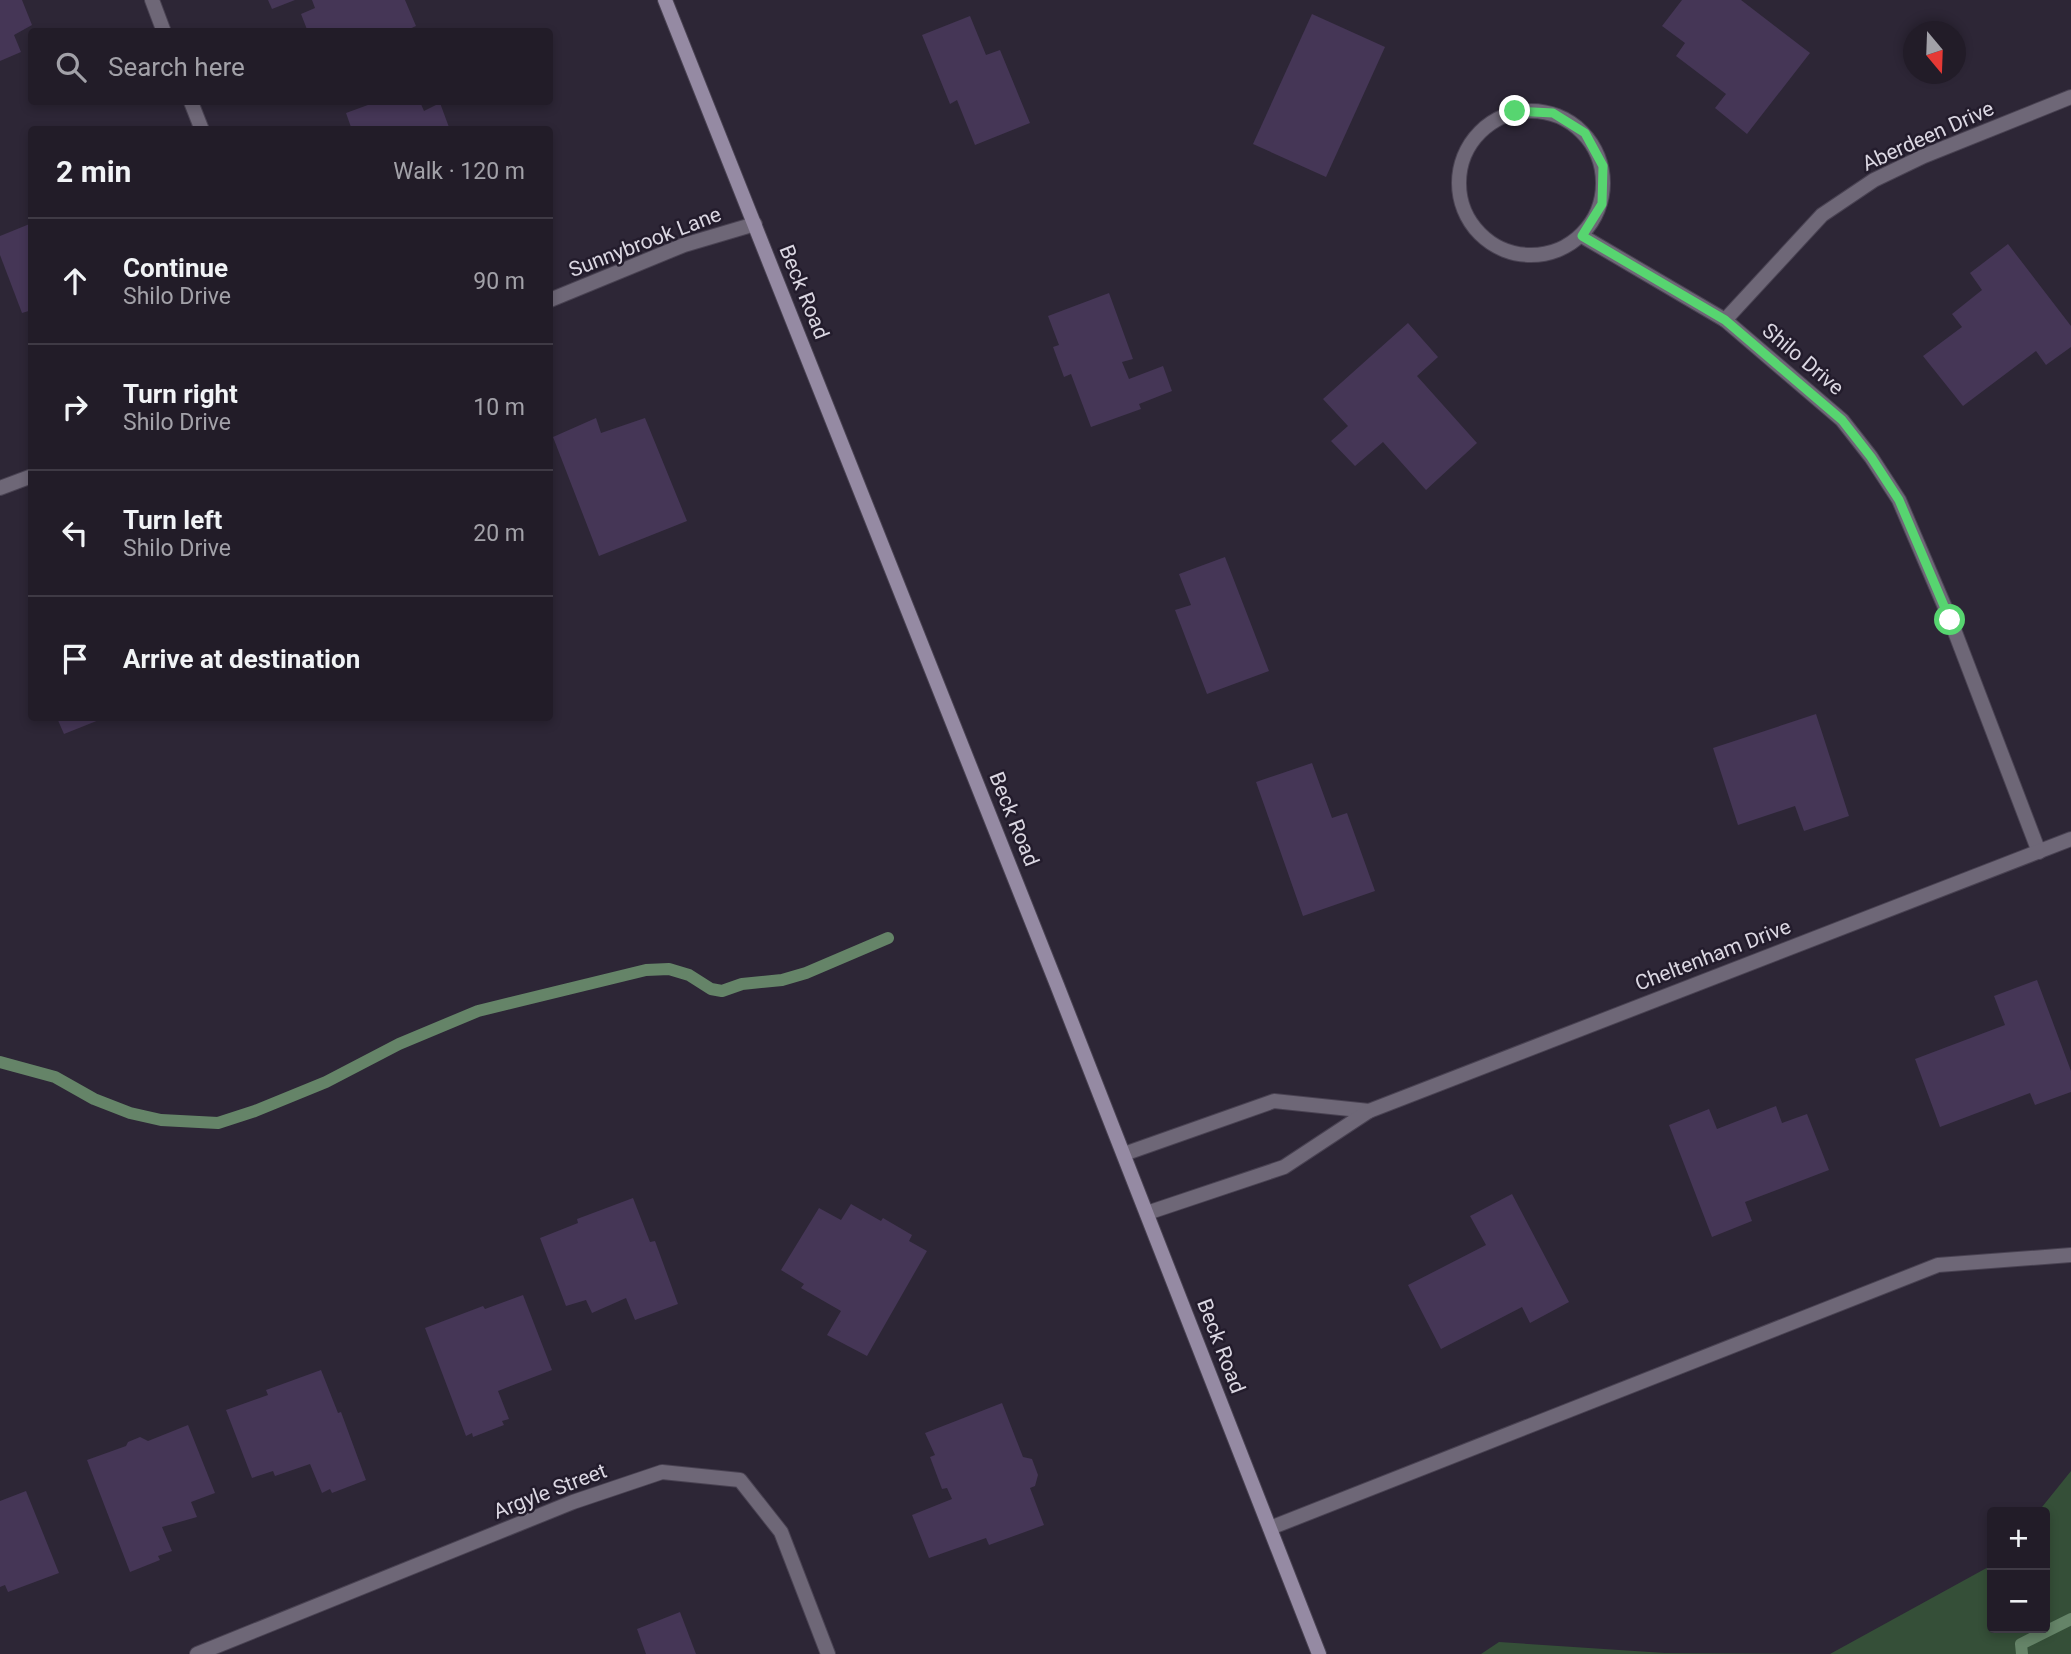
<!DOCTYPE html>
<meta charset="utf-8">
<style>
body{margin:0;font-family:Roboto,sans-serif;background:#2a2530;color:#f1f3f6}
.controls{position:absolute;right:21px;bottom:21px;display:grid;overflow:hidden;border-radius:7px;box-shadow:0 4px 10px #0003}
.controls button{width:63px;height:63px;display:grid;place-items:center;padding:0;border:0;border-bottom:2px solid #3f3a45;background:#221c28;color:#f1f3f6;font:35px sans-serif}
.compass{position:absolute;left:1903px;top:21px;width:63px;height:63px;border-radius:50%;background:#221c28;box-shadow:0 4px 10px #0003;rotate:161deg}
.stop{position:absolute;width:21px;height:21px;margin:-16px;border:5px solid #57d570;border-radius:50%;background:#fff}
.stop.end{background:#57d570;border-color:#fff;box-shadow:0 2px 7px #0008}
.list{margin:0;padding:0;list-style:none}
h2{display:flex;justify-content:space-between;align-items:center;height:91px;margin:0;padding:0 28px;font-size:30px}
h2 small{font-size:23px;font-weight:400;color:#a2a1a8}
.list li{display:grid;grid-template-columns:46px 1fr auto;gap:21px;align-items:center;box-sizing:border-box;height:126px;padding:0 28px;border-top:2px solid #3f3a45}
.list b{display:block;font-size:26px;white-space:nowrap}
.list p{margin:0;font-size:23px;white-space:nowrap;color:#a2a1a8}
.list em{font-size:23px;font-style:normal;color:#a2a1a8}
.icon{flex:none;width:38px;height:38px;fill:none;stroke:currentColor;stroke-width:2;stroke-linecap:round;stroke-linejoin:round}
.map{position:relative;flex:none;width:2071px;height:1654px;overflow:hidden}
.search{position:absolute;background:#221c28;box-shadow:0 4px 10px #0003;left:28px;top:28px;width:525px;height:77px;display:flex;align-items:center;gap:18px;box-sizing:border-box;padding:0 24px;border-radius:7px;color:#a2a1a8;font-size:26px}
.panel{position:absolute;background:#221c28;box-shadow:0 4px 10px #0003;left:28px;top:126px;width:525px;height:595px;border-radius:7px}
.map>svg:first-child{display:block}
</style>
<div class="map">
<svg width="2071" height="1654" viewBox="0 0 2071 1654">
<rect width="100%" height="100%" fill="#2d2636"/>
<polygon fill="#354f38" points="2071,1471 2071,1654 1481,1654 1499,1642 1665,1653 1830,1654 1992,1565 1992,1628 2045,1628 2045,1512 2038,1512"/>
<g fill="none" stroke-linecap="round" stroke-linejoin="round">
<g stroke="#658468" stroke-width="12">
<polyline points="0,1062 55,1077 94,1099 130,1113 161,1120 218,1123 255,1111 326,1082 399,1044 478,1011 646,970 669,969 689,975 711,989 722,991 742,984 782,980 806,973 888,938"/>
<polyline points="2022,1654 2021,1644 2071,1619"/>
</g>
</g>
<g fill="#453656">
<polygon points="0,0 22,0 32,25 14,35 21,52 0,61"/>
<polygon points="268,0 295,0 272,9"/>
<polygon points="312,0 405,0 416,26 403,32 308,32 301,14 315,8"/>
<polygon points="1682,0 1741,0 1810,53 1747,134 1715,108 1726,94 1676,56 1685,43 1662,26"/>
<polygon points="1312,14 1385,47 1326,177 1253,144"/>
<polygon points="970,16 986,55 1000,50 1030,123 975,145 957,100 950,104 922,35"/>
<polygon points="376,102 420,102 424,111 440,103 450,130 352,130 346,113"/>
<polygon points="32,223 32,310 22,313 0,255 0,236"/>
<polygon points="2008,244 2071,326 2071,347 2046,365 2036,351 1963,406 1923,356 1962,327 1952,314 1982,290 1970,273"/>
<polygon points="1109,293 1133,359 1122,362 1129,379 1163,366 1172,391 1139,404 1141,409 1091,427 1071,374 1064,377 1053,347 1059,345 1048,316"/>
<polygon points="1408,323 1438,357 1417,376 1477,443 1426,490 1383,442 1355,466 1331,441 1348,426 1323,399"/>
<polygon points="596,418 601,433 645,418 687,521 599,556 553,437"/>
<polygon points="1225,557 1269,671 1207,694 1175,610 1191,605 1179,574"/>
<polygon points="1816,714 1849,816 1804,831 1795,806 1738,825 1713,748"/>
<polygon points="57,718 104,718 64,734"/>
<polygon points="1312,763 1332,818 1347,813 1375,891 1303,916 1256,782"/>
<polygon points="2037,980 2071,1071 2071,1092 2035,1105 2030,1093 1940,1127 1915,1059 2005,1025 1994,996"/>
<polygon points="1776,1106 1782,1123 1807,1114 1829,1170 1745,1202 1752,1221 1712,1237 1669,1125 1709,1109 1717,1129"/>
<polygon points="1512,1194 1569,1302 1530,1323 1522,1307 1441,1349 1408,1285 1486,1245 1470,1216"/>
<polygon points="633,1198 650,1242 655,1241 678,1304 635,1320 626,1298 592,1313 586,1300 566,1306 540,1238 578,1223 577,1219"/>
<polygon points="851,1204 881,1221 883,1218 912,1235 909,1241 927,1251 867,1356 827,1335 841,1311 801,1288 804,1284 781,1270 819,1208 841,1220"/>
<polygon points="523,1295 552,1370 498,1391 509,1419 502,1421 504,1425 473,1437 472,1433 466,1436 425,1328 483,1306 485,1309"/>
<polygon points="321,1370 338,1413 341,1412 366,1480 332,1493 330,1489 322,1493 310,1464 275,1476 273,1471 252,1478 226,1410 268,1395 266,1390"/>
<polygon points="1002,1403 1023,1457 1032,1459 1038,1475 1035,1486 1030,1488 1044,1525 989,1545 986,1538 929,1558 912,1515 952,1499 947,1488 942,1489 930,1457 935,1455 925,1433"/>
<polygon points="188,1425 215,1493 191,1502 197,1517 162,1527 172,1551 158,1556 160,1560 130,1572 87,1460 126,1446 128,1442 140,1437 148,1441"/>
<polygon points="26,1491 59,1573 8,1592 5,1585 0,1587 0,1501"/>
<polygon points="680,1612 696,1654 646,1654 637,1629"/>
</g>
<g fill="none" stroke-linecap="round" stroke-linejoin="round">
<defs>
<g id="minor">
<polyline points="152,0 164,32"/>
<polyline points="191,102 202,130"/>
<circle cx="1531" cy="183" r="72"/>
<polyline points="1582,236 1725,320 1842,420 1871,457 1899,500 1950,619 2039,852"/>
<polyline points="550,300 684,245 755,224"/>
<polyline points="1725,320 1822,215 1874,180 1924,156 2071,97"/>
<polyline points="0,488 32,476"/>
<polyline points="1124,1154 1274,1101 1369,1111"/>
<polyline points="1147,1213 1284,1167 1369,1111 2071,839"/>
<polyline points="1270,1528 1938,1265 2071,1255"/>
<polyline points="197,1654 573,1502 662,1472 740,1480 781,1532 828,1654"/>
</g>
<polyline id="secondary" points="665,0 1057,985 1319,1654"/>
</defs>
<use href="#minor" stroke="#494252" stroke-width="16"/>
<use href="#secondary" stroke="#494252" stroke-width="16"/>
<use href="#minor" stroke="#6e6777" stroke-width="14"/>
<use href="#secondary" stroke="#958aa3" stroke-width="14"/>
</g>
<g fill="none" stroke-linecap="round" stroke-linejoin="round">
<polyline stroke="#57d570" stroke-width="9" points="1515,111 1553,113 1585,133 1603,166 1602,204 1582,236 1725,320 1842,420 1871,457 1899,500 1950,620"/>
</g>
<g text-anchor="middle" stroke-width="5" stroke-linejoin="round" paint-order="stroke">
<g font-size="21" fill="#dbd7e2" stroke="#231c2c">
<text transform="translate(1928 136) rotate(-24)" y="7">Aberdeen Drive</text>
<text transform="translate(645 242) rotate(-21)" y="7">Sunnybrook Lane</text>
<text transform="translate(804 292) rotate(68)" y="7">Beck Road</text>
<text transform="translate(1803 359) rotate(40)" y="7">Shilo Drive</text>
<text transform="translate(1014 819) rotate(68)" y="7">Beck Road</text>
<text transform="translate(1713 955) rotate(-21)" y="7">Cheltenham Drive</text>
<text transform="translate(1221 1346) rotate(69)" y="7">Beck Road</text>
<text transform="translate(550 1491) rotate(-21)" y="7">Argyle Street</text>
</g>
</g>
</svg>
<div class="controls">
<button>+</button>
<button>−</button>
</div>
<svg class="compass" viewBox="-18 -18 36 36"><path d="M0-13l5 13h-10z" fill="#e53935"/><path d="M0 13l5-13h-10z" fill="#a2a1a8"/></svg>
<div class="stop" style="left:1950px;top:620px"></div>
<div class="stop end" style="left:1515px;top:111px"></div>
<div class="search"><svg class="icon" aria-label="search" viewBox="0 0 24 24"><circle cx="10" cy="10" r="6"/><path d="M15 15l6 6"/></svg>Search here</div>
<section class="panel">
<h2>2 min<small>Walk · 120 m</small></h2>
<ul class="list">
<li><svg class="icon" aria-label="ahead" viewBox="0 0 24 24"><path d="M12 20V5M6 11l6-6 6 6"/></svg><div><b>Continue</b><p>Shilo Drive</p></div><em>90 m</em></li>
<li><svg class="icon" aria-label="right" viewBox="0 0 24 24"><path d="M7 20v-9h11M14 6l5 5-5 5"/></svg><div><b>Turn right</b><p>Shilo Drive</p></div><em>10 m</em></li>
<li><svg class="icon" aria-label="left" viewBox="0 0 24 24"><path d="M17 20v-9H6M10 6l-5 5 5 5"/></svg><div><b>Turn left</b><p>Shilo Drive</p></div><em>20 m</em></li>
<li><svg class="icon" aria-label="arrive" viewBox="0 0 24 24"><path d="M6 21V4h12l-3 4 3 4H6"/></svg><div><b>Arrive at destination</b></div></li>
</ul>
</section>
</div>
